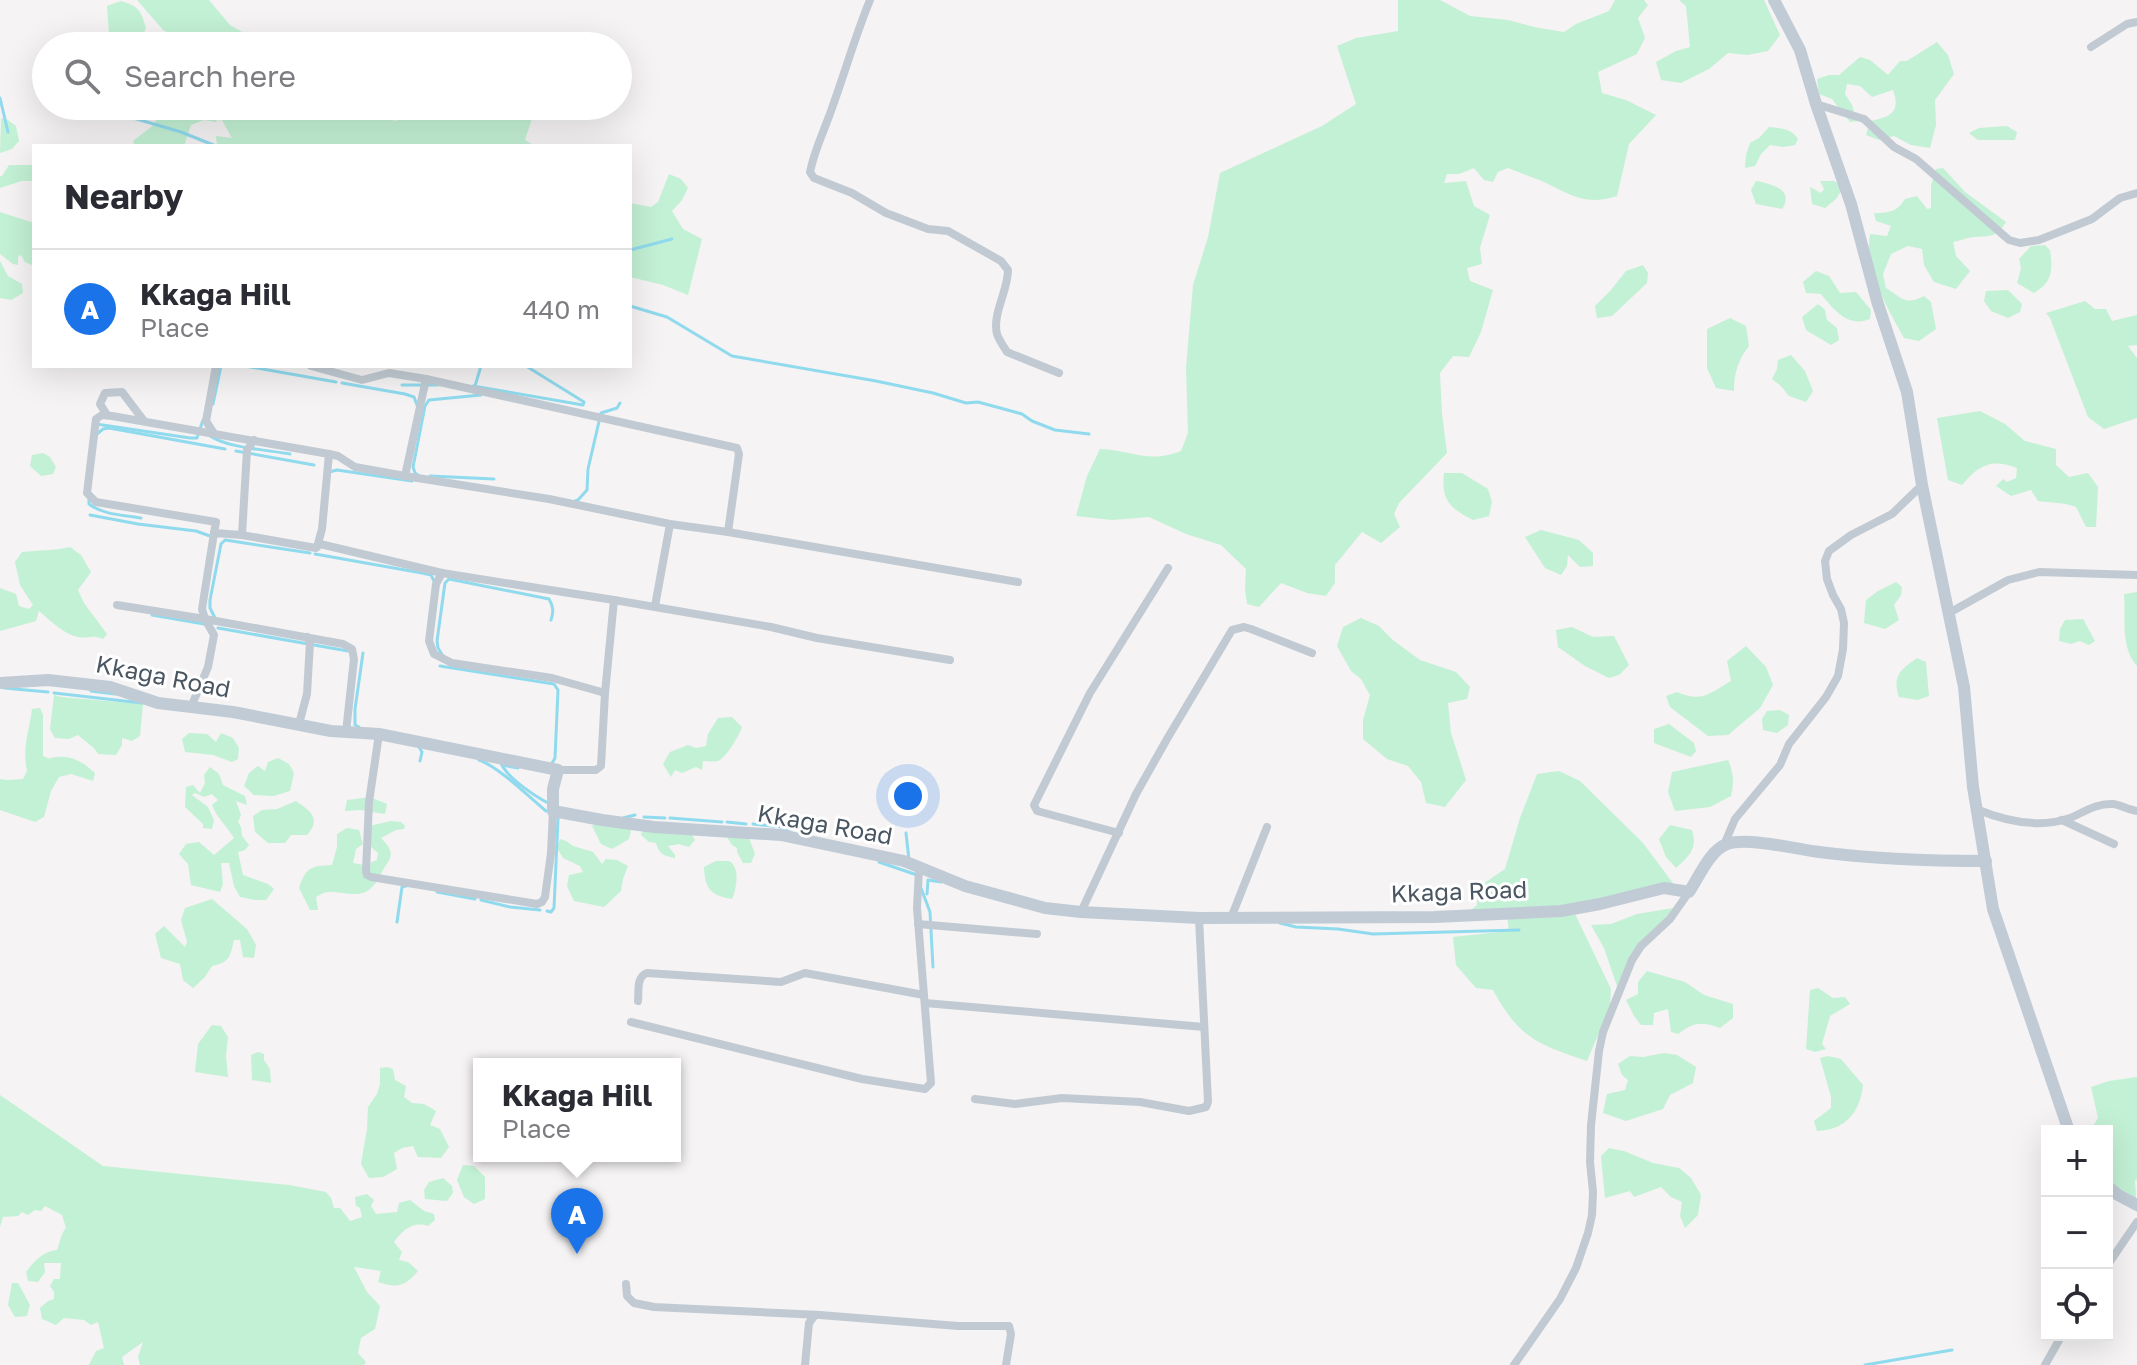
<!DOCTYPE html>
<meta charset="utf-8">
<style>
body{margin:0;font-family:"Golos Text",sans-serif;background:#f2f2f3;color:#2b2b33}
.controls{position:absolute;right:24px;bottom:24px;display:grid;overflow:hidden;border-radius:0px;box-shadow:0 8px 32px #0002}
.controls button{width:72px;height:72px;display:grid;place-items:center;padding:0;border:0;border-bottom:2px solid #e1e1e2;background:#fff;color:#2b2b33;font:40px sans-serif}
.you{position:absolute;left:908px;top:796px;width:28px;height:28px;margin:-20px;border:6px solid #fff;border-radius:50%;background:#1a73e8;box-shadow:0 0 0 12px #1a73e833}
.badge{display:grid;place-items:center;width:52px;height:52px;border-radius:50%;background:#1a73e8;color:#fff;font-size:26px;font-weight:700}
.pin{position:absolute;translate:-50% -66px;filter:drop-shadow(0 2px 4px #0008)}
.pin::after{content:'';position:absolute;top:42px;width:28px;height:24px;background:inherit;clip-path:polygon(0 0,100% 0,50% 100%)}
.popup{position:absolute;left:473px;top:1058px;width:208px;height:104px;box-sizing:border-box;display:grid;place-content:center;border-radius:0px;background:#fff;filter:drop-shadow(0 2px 6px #0005);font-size:26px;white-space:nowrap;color:#7c7c81}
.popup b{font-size:30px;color:#2b2b33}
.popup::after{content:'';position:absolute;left:50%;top:100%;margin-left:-16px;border:16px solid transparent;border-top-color:#fff}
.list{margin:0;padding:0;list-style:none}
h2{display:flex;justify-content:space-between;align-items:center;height:104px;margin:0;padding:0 32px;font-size:34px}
h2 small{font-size:26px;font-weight:400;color:#7c7c81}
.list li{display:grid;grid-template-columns:52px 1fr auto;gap:24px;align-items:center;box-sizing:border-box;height:120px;padding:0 32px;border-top:2px solid #e1e1e2}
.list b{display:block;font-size:30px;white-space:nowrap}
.list p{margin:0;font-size:26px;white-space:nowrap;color:#7c7c81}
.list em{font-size:26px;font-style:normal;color:#7c7c81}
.icon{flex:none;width:44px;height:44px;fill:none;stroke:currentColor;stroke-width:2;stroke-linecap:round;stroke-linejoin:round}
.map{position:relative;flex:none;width:2137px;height:1365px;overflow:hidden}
.search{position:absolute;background:#fff;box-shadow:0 8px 32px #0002;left:32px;top:32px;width:600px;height:88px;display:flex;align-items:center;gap:20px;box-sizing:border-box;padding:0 28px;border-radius:44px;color:#7c7c81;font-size:30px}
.panel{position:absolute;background:#fff;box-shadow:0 8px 32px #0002;left:32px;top:144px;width:600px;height:224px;border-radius:0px}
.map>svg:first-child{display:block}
</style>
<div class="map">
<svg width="2137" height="1365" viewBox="0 0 2137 1365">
<rect width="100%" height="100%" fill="#f5f3f3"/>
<g fill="#c3f1d5">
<polygon points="137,0 209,0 230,25 267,46 149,46 163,42 173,35 163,30"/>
<path d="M1398,0H1440L1470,16L1508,20L1539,28L1564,32L1576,24L1609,11L1615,0H1644L1648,5L1638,18L1645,38L1637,54L1598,72L1602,93L1626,100L1656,115L1629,144L1617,196C1585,206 1571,195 1544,182C1532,177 1520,173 1508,168L1498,172L1493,182L1484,180L1474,168L1459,174H1447L1444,183L1466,181L1474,206L1490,215L1480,248L1482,264L1467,268L1470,281L1493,290L1481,332L1469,357L1453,356L1440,373L1442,414L1447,453L1399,503L1394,514L1400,527L1381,543L1362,532L1335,565V583L1326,596L1307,593L1281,583L1259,607L1247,604L1245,589L1246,569L1221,545L1186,534L1149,517L1112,520L1076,516L1087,476L1100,449C1131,450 1149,464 1181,451L1188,433L1186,368L1193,285L1208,237L1220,173L1322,126L1356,104L1337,46L1356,38L1398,31Z"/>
<polygon points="1679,0 1764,0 1780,35 1768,51 1747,55 1728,53 1709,69 1681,83 1661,80 1656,62 1676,51 1690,47 1686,6"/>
<path d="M121,1C139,6 141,11 146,28L138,46H79L88,41L109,34L107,6Z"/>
<path d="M1937,42L1948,55L1954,74L1935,100L1936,125L1930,148L1911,145L1894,136L1879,140L1866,135L1870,121C1891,117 1901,112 1893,90L1872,97L1860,86L1847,84L1845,94L1852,105L1857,121L1850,122L1832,99L1819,94L1817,79L1829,75H1839L1860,57L1870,60L1888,75L1900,61H1907Z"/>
<path d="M158,106H366C377,109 389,120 396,121L401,117L405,106H536L525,140L535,146H217L216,136L232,138L219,115L216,122L204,120L191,125L184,146H135L133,141L155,124Z"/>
<polygon points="1,118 8,120 16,126 19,141 12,149 0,153"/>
<polygon points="2007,126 2017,132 2015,140 1978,140 1969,133 1979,128"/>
<path d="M1769,127C1779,128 1792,128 1798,139L1795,145L1783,147L1770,145L1761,154L1755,166L1745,168L1746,155L1750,143L1759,138Z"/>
<polygon points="9,165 34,165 34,181 22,181 0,188 0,176 2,176"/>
<path d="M1943,168L1965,192L2006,222C1996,238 1989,236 1973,237C1966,238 1959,241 1953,242L1956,256L1970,271L1956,289L1934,282L1924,265L1922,249L1908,246L1891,254L1883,274L1886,288C1902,298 1905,306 1924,296L1931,302L1936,329L1919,341L1904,338C1887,307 1864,270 1870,234L1887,236L1891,226L1876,221L1874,213C1889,213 1897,212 1905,199L1917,196L1927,209L1931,208V185L1936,169Z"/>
<polygon points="669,174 681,179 688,188 682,200 672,211 683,229 702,239 688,295 663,285 630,277 630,203 651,207 658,202"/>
<path d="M1756,181C1771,184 1795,189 1782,209L1756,204L1751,190Z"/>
<polygon points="1820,181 1834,181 1839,184 1841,191 1836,199 1825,208 1812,204 1810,187 1821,193 1824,189"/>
<polygon points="0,212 34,223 34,262 32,265 25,262 21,255 18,257 18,265 13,264 0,254"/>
<path d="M2045,245L2050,250C2053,271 2052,282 2034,293L2017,283L2021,268L2019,259L2031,246Z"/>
<polygon points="0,261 8,276 22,284 23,293 11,300 0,298"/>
<polygon points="1643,265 1648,273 1647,283 1612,316 1597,318 1595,306 1611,290 1626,271"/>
<path d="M1816,271L1829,276L1840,293L1856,292L1871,310L1870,319C1848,328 1834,310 1821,294L1806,293L1803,282Z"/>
<polygon points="2008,290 2022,304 2020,312 2008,318 1991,311 1984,301 1986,291"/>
<polygon points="2085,301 2095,309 2106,309 2112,321 2137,315 2137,345 2128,346 2137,358 2137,418 2104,429 2088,417 2050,318 2046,313"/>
<polygon points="1818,304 1825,310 1827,320 1837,328 1839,340 1831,345 1806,330 1802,317"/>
<path d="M1730,318L1746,326L1749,346C1738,360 1734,373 1734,391L1716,388L1707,368V329Z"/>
<polygon points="1791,355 1805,371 1813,391 1806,402 1789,396 1781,386 1772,379 1777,369 1778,360"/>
<path d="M1980,411L2005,424L2025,441L2056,449V465L2069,477L2088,473L2098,487L2096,527H2086L2076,507C2064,502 2051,503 2038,501L2031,490L2011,496L1996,486L2003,479L2007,482L2016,478L2017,468C1991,458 1979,465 1962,485L1948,480L1937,418Z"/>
<polygon points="43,453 50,457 56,467 53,474 41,476 30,466 32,455"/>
<path d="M1444,473H1462L1488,489L1492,502L1489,516L1473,520C1450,508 1441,501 1444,473Z"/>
<polygon points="1541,530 1579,540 1593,553 1593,566 1580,567 1568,555 1567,566 1561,575 1545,568 1525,537"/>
<path d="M70,547L81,555L91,572L78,590L84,603L107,634L103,639C91,634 88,639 78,637C63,634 50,620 39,611L36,621L0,631V588L16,594L19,606L29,609L33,605L20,585L15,562L22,552C38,550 54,551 70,547Z"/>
<polygon points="1896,582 1902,587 1901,595 1894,605 1899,620 1885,629 1864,623 1866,600 1878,591"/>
<path d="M2137,592V666C2120,647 2126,618 2124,594Z"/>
<polygon points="1361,618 1379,626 1394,641 1420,660 1456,672 1470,687 1467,699 1448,703 1451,733 1466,780 1445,807 1426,803 1421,782 1408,766 1387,759 1363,739 1363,720 1370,695 1361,679 1351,671 1337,646 1343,627"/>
<polygon points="2083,619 2095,641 2089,645 2080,641 2071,644 2059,641 2060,629 2065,620"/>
<polygon points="1572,627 1593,637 1614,636 1629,665 1619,675 1609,678 1585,666 1558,647 1556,630"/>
<path d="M1746,646L1766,667L1773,685L1760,708L1728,735L1708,736L1670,707L1666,696L1677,692C1702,703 1710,693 1731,681L1727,661Z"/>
<path d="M1917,658L1926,662L1929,696L1918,700L1899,697C1892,676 1900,670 1917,658Z"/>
<path d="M54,695L61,697L143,704L140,736L132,741L122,738V745L116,755L98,754C95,747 84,741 78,735L69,739L55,738L50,729Z"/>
<path d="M40,708L43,715V756C55,761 44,758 57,757C72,755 84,763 95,773L93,781L71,774L59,777L51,791L44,817L35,822L0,810V779L8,780L23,779L27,771C22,747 29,733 32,709Z"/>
<polygon points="1780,710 1789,715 1788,725 1777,733 1763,730 1762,719 1767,711"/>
<path d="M732,717L742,727C740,734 726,758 718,761C713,762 708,761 703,761L702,770L696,767L682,773L675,770L671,777L663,764L670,752L688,745L696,748L706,746L708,734L718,718Z"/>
<polygon points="1669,724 1694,743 1696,751 1691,757 1654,743 1654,729"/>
<polygon points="189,733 207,734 216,742 221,733 233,738 239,748 238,759 232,762 213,755 185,752 182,739"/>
<polygon points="278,758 289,764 294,773 290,791 274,796 254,795 244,786 249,773 258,766 265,771 268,762"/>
<path d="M1728,760C1734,774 1734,782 1731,796L1710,807L1675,811L1668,792L1672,772Z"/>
<path d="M210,767L219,774L223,785L245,796L247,805L236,801L241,815L238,822L241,827L242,836L249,845L245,850L238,852L243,875L268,884L274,889L266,900H255L240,897L234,886L229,863H221L223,884L220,892L191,885L188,864L179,854L186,844L199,842L214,855L234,838C227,826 216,817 212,805L218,800L212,794L204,797L195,793L192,795L208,807L214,820L212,829L203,828V824L185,807L186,787L193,785L200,793L205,783L204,775Z"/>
<path d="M1559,771L1580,781L1643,843L1678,890L1575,914L1611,989L1610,1007L1587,1061C1537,1044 1519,1038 1493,990L1476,988L1456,965L1453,937L1509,931L1507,916H1464L1477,905V888L1505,869L1520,818L1537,774Z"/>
<polygon points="370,797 387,804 385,814 360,810 345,811 347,800"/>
<path d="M296,801C310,811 322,818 307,835H291L285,843H268L255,832L253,816L262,810L277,809Z"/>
<path d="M391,821L401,822L405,826L404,829L396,830L381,838C390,847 395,854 386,865C381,872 379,881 372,887C360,900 343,891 328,892C325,892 319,895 316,897L318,910H310L299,888C306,867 311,866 332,865L337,847V834L347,828L359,830L363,844L356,849L353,863L365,865L377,860L378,853L369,845L364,827Z"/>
<polygon points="596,824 609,827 627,825 631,831 629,839 612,849 601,844 592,826"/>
<path d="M686,825L695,840L689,847L679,844L668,846L675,855V858C664,856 659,854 656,843L649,842L641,835L643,828Z"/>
<path d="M1670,825L1692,830C1698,849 1689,856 1676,868L1666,857L1659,839Z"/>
<polygon points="727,837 749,838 755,854 751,863 743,863 737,852 737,848 732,845"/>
<polygon points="560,839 566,841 573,846 593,852 602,864 606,859 617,860 628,866 623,879 621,891 604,907 574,901 567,886 569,875 583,872 580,866 563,858 557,848"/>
<path d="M716,861C717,861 729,861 729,861C741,867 736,890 732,899C710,895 705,889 704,867Z"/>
<path d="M212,899L247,929L256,945L254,958L243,957L240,940H234C230,957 230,962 212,966L205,977L193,988L183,980L180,964L161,958L155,934L164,926L185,947L187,942L181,920L185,908Z"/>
<polygon points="1673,908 1661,927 1646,940 1618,989 1604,948 1591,925 1611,924 1637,914"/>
<path d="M1647,971L1685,982L1704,995L1733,1004V1018L1720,1028C1702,1021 1693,1022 1678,1034L1671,1032L1668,1009L1654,1013L1653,1025H1641L1634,1016L1626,1000L1638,994V982Z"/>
<polygon points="1818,988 1833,998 1845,997 1850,1004 1830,1016 1822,1044 1826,1049 1815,1052 1806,1049 1810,990"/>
<polygon points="212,1025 221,1026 228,1037 226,1056 228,1077 195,1072 198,1044"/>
<polygon points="258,1052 264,1054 264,1060 270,1069 271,1083 252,1080 251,1055"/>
<polygon points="1664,1053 1677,1055 1696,1067 1693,1083 1670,1095 1663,1109 1626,1121 1603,1113 1607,1094 1625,1090 1628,1080 1622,1075 1618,1064 1630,1056 1643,1057"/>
<path d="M1828,1056L1841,1059L1863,1085C1860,1112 1846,1130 1817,1131L1814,1121L1831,1108V1097L1820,1058Z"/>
<polygon points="387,1067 393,1069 395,1080 406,1086 404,1097 412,1103 424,1104 436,1111 430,1125 440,1129 449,1147 441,1158 418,1157 413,1146 402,1148 394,1153 397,1169 383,1177 369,1178 361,1164 367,1129 368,1107 377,1094 380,1084 380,1068"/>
<polygon points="2137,1077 2137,1179 2135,1181 2137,1212 2115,1199 2107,1191 2107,1131 2090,1131 2098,1118 2091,1087 2109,1081"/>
<path d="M0,1095L103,1166L289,1185L326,1192L331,1198L334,1208H340L350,1221L362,1217L360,1208L356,1206L355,1197L367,1194L374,1200L371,1206L376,1214L397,1212L399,1203L410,1200L424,1211L434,1214L435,1220L428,1226C413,1221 403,1230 394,1242L402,1252L399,1260L408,1262L418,1271C405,1287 397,1288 378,1282L381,1271L354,1267L367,1292L380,1306L375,1329L361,1338L358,1353L366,1362L364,1365H140L138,1357L143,1342L122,1357L124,1365H89L96,1351L104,1348L98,1322L91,1325L84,1320L64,1318L56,1325L42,1319L40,1308L48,1301L54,1299V1292L50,1286L54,1279H60L61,1263H44L45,1272L38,1282L28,1281L26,1272C34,1261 44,1251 57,1250C60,1242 61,1233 66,1228L62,1215L45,1206L41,1211L35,1210L28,1215L22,1212L18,1216L3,1217L0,1227Z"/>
<polygon points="1609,1148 1624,1151 1653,1163 1679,1168 1691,1178 1701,1195 1698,1215 1685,1228 1680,1216 1682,1202 1671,1197 1661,1187 1634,1197 1630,1191 1605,1198 1601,1156"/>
<polygon points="463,1165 474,1166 485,1177 485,1199 474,1204 464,1197 457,1180"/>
<polygon points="443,1178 452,1186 453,1193 447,1201 425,1199 424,1190 429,1182"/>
<polygon points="12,1283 18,1283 30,1305 27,1316 15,1317 8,1305"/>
</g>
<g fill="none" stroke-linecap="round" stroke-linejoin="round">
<g stroke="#90daee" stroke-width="3">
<polyline points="39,70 46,76"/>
<polyline points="0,98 8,132"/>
<polyline points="86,106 90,118 123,115 181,132 216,146"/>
<polyline points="630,250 672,239"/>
<polyline points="630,306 667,317 732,356 876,381 933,393 966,403 978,402 1022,414 1032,421 1055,430 1089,434"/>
<polyline points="245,366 336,382"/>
<polyline points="342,383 405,394 414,397 417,405"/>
<polyline points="402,385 438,385"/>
<polyline points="473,386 583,405 584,402 526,366"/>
<polyline points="475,386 481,366"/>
<polyline points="213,404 221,366"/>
<polyline points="96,424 190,438 197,438 203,420"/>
<polyline points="97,434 103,429 109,428 225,449"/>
<path d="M209,435C225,448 269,450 290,454"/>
<polyline points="236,451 314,465"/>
<polyline points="329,472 337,470 412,481"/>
<polyline points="418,475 415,473 413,467 425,406 429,400 481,395"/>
<polyline points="430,476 494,479"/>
<path d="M89,497V504C103,515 124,515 141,518"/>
<polyline points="575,501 578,500 587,490 588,469 601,413 617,408 620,403"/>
<polyline points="90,515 138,524 196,531 210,536"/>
<polyline points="315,554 422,573 431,575 435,583"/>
<polyline points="152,615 204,624"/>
<polyline points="215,618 210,608 210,600 221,544 225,540 310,553"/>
<polyline points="218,628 348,651"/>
<path d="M443,656L438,648L437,641L445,583L449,579L549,599C553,606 554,611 551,620"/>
<polyline points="440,666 554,684 558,690 555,758 551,765"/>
<polyline points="4,688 48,692"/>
<polyline points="91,691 115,694"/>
<polyline points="54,693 142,703"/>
<polyline points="359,727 355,725 355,709 363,653"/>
<polyline points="419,747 422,752 420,761"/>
<path d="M479,760C499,767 529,797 546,811"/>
<path d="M502,765C509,779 536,797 550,804"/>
<polyline points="502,765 518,768"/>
<polyline points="644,817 665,818"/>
<polyline points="623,818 635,815"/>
<polyline points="670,818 722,822"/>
<polyline points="727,822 746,824"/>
<polyline points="753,824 781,827 791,832"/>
<polyline points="906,833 909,860"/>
<polyline points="879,862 917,875"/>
<polyline points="921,888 930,912 933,967"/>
<polyline points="437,892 475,899"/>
<polyline points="927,894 928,880 941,882"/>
<polyline points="481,900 510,907 540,910"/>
<polyline points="547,911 551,912 554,908 558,818"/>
<polyline points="397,922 402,887 406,886"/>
<polyline points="1280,923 1296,927 1338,929 1373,934 1519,930"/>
<polyline points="1865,1365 1952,1350"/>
</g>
<g stroke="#c1cad2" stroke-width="8">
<path d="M870,0C854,39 843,79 828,119C821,138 814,152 810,172L814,178L852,193L886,213L928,229L948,231L1001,261L1008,270C1008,291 992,314 997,334C999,340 1004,347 1007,352L1059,373"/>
<polyline points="2091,47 2127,24 2137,22"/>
<polyline points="1816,104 1864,119 1894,147 1916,159 2009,240 2020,243 2039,240 2092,219 2120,198 2137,193"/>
<polyline points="311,366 362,380 389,373 426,379 737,448 739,454 728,532"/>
<polyline points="107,415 100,404 105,393 122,392 144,421"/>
<polyline points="213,432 206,421 216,366"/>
<polyline points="329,454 338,456 355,467 405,476 549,499 670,524 728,532 1018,582"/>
<polyline points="405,476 426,379"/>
<polyline points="214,533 216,522 96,502 87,493 96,419 102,415 112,416 329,454 322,529 317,547"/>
<polyline points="242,535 247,450 254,440"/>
<polyline points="442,573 614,600 605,693"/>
<polyline points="614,600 771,627 817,638 950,660"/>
<polyline points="117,605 205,619 214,635 208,667 191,707"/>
<polyline points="655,606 670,524"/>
<polyline points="1949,613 2008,580 2039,572 2137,575"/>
<polyline points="299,724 307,694 310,642 307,637"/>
<polyline points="346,732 354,659 352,649 343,644 205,619 202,609 214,533 242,535 316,548 320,544 442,573 436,584 429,641 434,654 452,663 552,678 605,693 601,766 596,770 558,770"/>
<polyline points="379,734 369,802 366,871 367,875 371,877 537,904 542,902 545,897 551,853 553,811"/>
<path d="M1976,809C2005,821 2039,829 2070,818C2084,812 2097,803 2113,804C2121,805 2129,810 2137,811"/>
<polyline points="2062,820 2114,844"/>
<polyline points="1119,833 1037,811 1034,805 1090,693 1168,568"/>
<polyline points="1724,845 1735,819 1780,765 1789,744 1826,697 1838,676 1843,649 1844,623 1841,609 1833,595 1827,579 1825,561 1829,551 1851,535 1892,514 1922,485"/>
<polyline points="1081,912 1136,794 1167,739 1232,630 1244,627 1251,629 1312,653"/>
<polyline points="1231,918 1267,827"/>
<polyline points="918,924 1037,934"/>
<path d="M638,1001C639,991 636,977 647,973L781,982L805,973L924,995"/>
<polyline points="925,1003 1204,1027"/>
<polyline points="631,1022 862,1079 925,1089 931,1083 917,908 919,869"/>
<polyline points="975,1099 1015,1104 1062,1098 1140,1102 1189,1111 1206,1107 1208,1102 1199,918"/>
<polyline points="2107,1266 2137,1222"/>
<polyline points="626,1284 627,1296 634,1303 654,1307 820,1315 958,1326 1009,1326 1011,1334 1006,1365"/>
<polyline points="805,1365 809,1323 815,1315"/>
<polyline points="1514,1365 1560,1299 1576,1268 1588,1233 1592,1215 1593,1192 1590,1162 1591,1125 1599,1051 1603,1032 1632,960 1641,946 1670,919 1689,892"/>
<polyline points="2045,1365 2062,1335"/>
</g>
<g stroke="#c1cbd6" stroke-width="12">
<polyline points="1774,0 1800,50 1816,104 1851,204 1877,301 1907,392 1922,485 1964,687 1973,787 1993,909 2069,1131"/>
<path d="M0,683L48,680L110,687L158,703L233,712L331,731L379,734L558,770L553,789V811L602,820L654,827L781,835L904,861L965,886L1045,908L1081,912L1199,918L1435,917L1561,911L1600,904L1664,888L1689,892C1699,877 1710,850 1727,844C1748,837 1796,849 1819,852C1874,859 1930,861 1986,861"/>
<polyline points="2107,1186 2118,1195 2137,1205"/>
</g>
</g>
<g text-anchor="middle" stroke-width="6" stroke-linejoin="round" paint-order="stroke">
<g font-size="24" fill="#4a5661" stroke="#fff">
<text transform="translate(163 677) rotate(11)" y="8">Kkaga Road</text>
<text transform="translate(825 825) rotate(10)" y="8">Kkaga Road</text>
<text transform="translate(1459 892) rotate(-2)" y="8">Kkaga Road</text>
</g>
</g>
</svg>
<div class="controls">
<button>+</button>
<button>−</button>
<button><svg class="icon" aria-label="locate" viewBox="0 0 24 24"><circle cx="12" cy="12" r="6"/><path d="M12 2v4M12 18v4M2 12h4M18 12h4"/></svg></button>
</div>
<div class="you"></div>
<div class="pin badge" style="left:577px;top:1254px">A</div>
<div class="popup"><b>Kkaga Hill</b>Place</div>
<div class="search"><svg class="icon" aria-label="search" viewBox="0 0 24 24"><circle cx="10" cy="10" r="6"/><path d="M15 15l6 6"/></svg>Search here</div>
<section class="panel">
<h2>Nearby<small></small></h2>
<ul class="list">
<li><span class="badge">A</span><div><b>Kkaga Hill</b><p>Place</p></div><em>440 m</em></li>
</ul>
</section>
</div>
